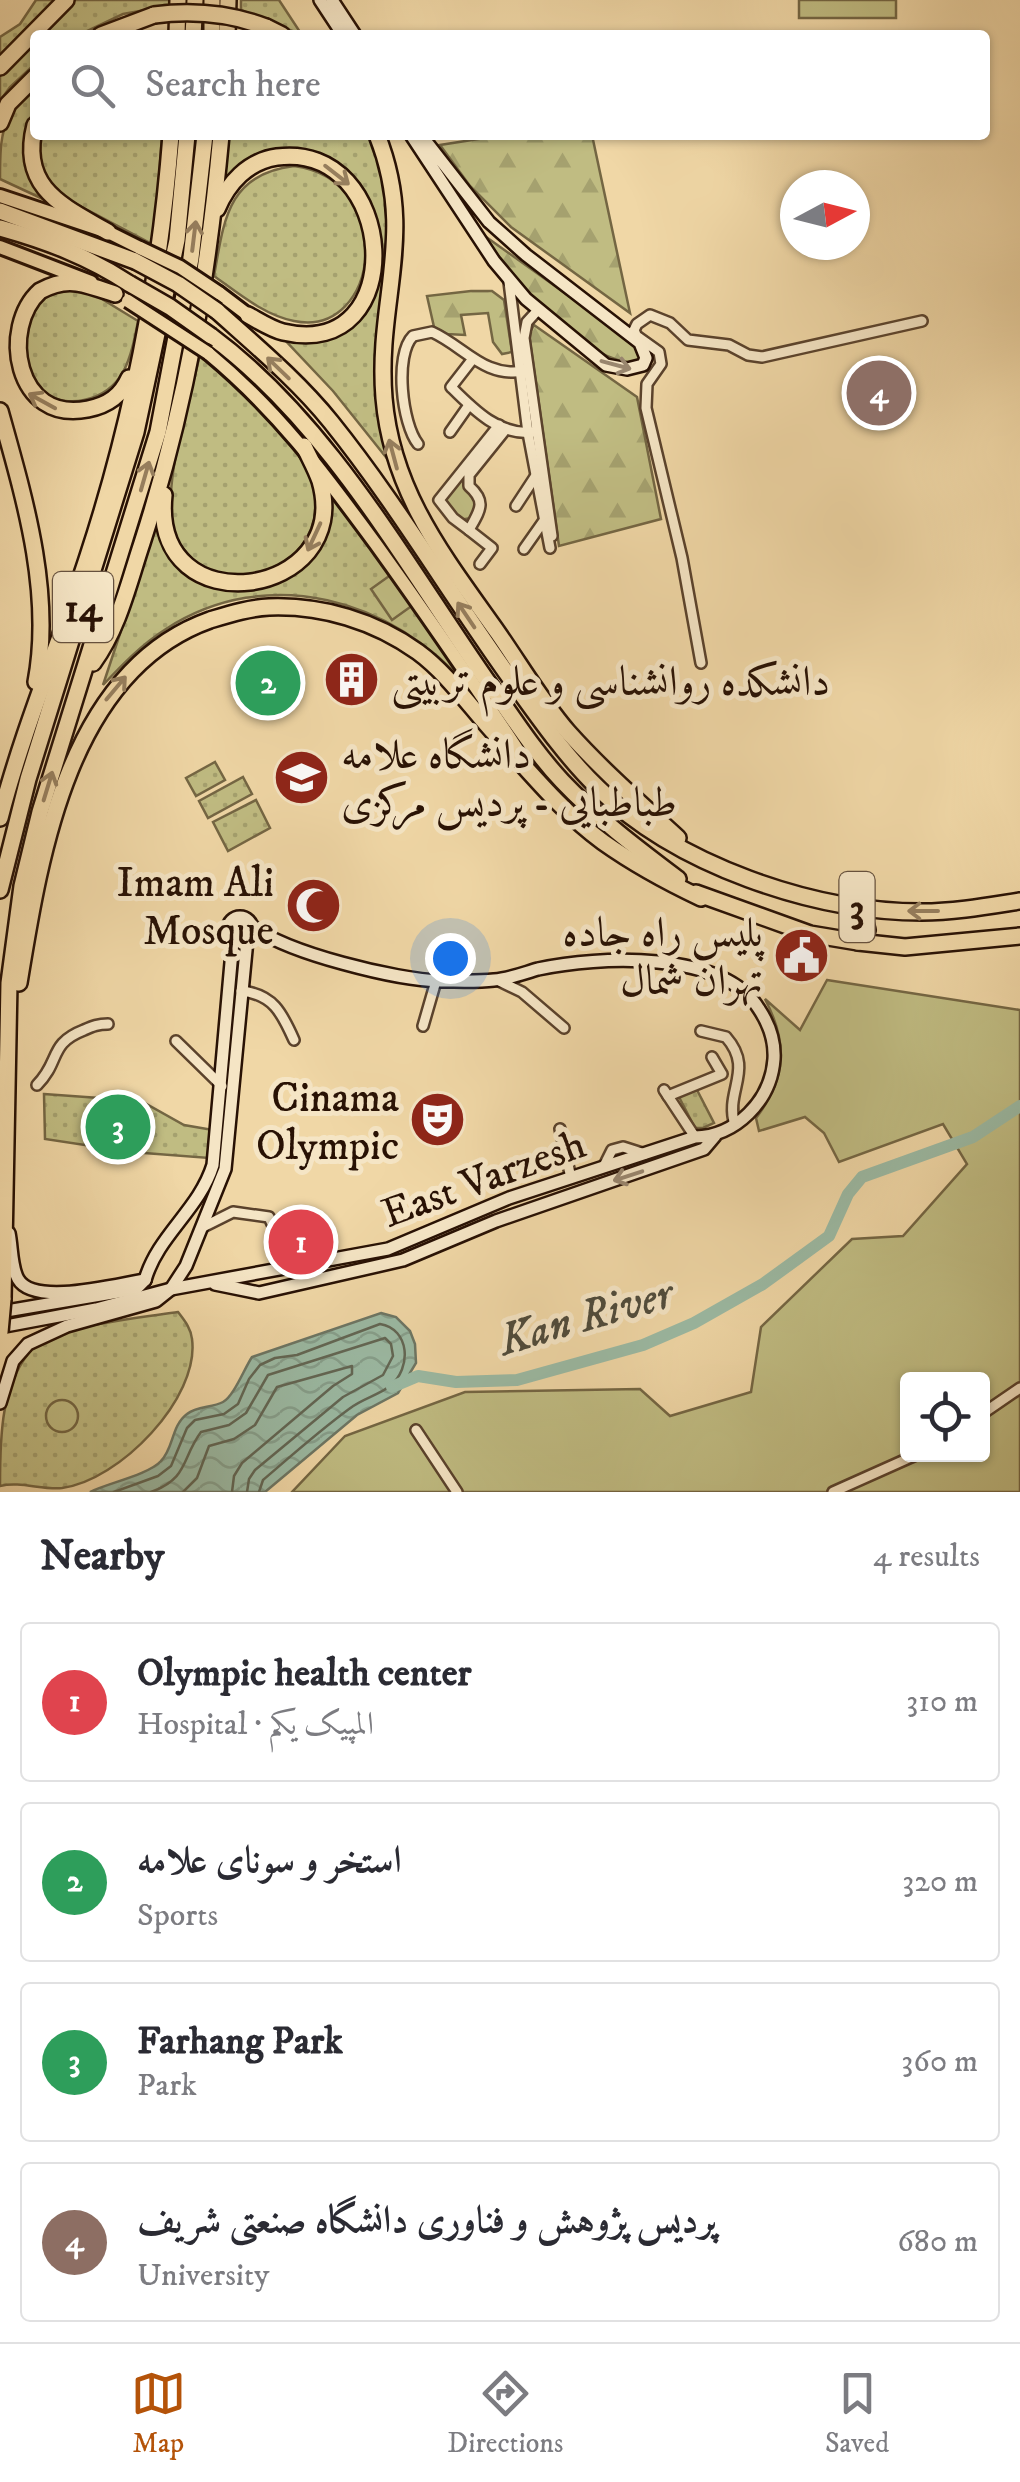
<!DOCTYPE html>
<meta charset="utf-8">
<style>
body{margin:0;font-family:"IM FELL DW Pica",Amiri,serif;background:#f2f2f3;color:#2b2b33}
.controls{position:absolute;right:30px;bottom:30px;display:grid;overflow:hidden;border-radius:10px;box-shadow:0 2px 8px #0004}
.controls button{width:90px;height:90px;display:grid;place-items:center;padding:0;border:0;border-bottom:2px solid #e1e1e2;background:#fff;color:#2b2b33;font:50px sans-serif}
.compass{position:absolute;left:780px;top:170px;width:90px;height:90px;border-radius:50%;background:#fff;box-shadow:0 2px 8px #0004;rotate:83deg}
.you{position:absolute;left:450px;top:958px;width:35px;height:35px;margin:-25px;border:8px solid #fff;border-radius:50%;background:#1a73e8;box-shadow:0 0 0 15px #1a73e833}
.badge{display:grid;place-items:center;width:65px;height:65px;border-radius:50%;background:#b45309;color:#fff;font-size:32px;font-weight:700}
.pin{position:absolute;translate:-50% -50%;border:5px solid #fff;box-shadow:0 2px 10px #0006}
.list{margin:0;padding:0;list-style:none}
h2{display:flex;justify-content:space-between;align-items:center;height:130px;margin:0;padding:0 40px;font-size:42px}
h2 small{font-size:32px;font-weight:400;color:#7c7c81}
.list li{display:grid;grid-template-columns:65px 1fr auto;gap:30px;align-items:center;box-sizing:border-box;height:160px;margin:0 20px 20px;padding:0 20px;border:2px solid #e1e1e2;border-radius:10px}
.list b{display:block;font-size:38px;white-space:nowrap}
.list p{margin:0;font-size:32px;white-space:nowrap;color:#7c7c81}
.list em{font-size:32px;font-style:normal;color:#7c7c81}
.icon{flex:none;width:55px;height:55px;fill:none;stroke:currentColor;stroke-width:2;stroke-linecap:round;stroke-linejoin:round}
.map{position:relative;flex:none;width:1020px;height:1492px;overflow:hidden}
.search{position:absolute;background:#fff;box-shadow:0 2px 8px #0004;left:30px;right:30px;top:30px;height:110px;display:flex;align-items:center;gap:25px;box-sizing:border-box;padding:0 35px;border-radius:10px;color:#7c7c81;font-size:38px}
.sheet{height:850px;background:#fff}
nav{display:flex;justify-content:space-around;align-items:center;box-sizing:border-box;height:140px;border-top:2px solid #e1e1e2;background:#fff;font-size:28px;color:#7c7c81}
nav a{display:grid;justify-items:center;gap:5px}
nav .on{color:#b45309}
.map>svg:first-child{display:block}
</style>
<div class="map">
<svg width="1020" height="1492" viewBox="0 0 1020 1492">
<defs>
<pattern id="grass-dots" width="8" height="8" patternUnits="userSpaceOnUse" patternTransform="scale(2.5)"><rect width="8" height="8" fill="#c0bc82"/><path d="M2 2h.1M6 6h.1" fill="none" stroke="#a5a16f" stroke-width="1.8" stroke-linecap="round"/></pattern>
<pattern id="forest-firs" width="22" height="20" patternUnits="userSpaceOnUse" patternTransform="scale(2.5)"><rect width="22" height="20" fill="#c0bc82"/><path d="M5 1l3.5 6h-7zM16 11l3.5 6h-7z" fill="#a5a16f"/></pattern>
<pattern id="water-waves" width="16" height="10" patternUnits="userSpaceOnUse" patternTransform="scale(2.5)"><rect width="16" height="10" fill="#9bbaa4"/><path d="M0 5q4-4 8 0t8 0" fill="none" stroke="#869f8c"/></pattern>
</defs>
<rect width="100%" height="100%" fill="#f0d7a6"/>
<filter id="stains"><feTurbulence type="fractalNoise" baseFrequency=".002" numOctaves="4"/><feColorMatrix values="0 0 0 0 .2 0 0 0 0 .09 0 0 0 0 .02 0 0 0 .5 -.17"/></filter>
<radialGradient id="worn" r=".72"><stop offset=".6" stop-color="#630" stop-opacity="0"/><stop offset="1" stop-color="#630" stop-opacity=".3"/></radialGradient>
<g fill="url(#grass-dots)" stroke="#746643" stroke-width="2.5">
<polygon points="36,0 58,0 0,58 0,37 20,24"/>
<polygon points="75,0 174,0 174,5 123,14 79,35 42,35"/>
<polygon points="241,0 279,0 302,35 241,10"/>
<polygon points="35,42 35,64 10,87 0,101 0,75"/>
<path d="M35,82V112L28,137L35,183L43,199L0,179C0,130 2,119 35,82Z"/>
<polygon points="36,135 162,135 154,245 61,196 39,168"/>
<path d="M224,135H372L392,216L375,370L380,423L389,461L333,391L284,339C348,350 357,316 377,266L347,176L266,155L217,200Z"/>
<path d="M294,166C399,180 380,339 294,321C264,315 238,293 214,276C224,221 227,174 294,166Z"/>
<path d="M71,290L92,293L138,321C131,357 125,391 84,400C71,403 56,401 45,393C33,385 24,367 16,355L36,301L54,293Z"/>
<path d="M200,354C230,376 302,442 313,477C337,554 238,614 186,552C180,546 176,541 174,533C161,483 189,406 200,354Z"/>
<path d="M329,487L468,687C393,599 268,563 166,629C142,644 122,665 103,685L157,522C162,547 176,565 198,576C269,613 330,562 329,487Z"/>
<polygon points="215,762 225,780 196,796 186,778"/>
<polygon points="243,777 252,794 208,818 199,801"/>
<polygon points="256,800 270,828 228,851 213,822"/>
<polygon points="696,1088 714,1123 703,1128 695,1128 679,1097"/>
<polygon points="44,1094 141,1101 184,1125 213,1130 209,1158 131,1152 45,1139"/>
<path d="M178,1312C184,1320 191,1328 192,1339C200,1398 119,1481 62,1488C42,1490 20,1481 0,1486C0,1439 0,1381 35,1346C56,1326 146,1317 178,1312Z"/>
</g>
<g fill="url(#forest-firs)" stroke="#746643" stroke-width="2.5">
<polygon points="504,135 592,135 630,313 511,227 470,186 440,145"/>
<path d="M482,234L632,341L643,357L638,363C584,365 510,276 482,234Z"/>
<polygon points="471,291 492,291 504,300 512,352 502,354 493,342 488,313 461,315 465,335 447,334 434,327 427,296"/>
<polygon points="534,325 637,397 661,519 559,546 529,334"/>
</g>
<g fill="#c0bc82" stroke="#746643" stroke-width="2.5" fill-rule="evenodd">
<rect x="799" y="0" width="97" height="18"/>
<polygon points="465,475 464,485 478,505 471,518 460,520 444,504 445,496 458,476"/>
<polygon points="392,574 413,605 392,620 371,589"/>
<path d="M827,980L1020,1010V1492H292L345,1436L465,1392L640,1389L670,1416L751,1392L761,1327L852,1239L903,1236L967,1164L943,1124L839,1162L824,1133L805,1117L759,1131L756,1118C787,1078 788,1043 765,999L800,1030ZM908,1380H982V1454H908Z"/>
<circle cx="62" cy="1416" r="16"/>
</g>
<path fill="url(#water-waves)" stroke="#6d7664" stroke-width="2.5" d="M381,1313L396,1317L410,1331L415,1344L416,1363L398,1393L357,1415L265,1492H90C108,1483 148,1475 161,1461C174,1448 171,1426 187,1414C197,1406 212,1408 223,1402C234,1396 244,1369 252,1357Z"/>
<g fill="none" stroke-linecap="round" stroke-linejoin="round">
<g stroke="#626654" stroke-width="2.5">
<path d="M114,1492L158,1476L171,1466L187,1428L195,1420L224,1414L238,1404L249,1379L260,1365L275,1358L297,1355L380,1324C410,1329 412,1368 390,1386C379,1395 361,1399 349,1409C319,1431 291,1456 263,1480L259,1492"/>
<path d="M151,1492C189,1478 181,1459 201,1432L229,1425L246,1413L268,1375L385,1338L391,1344L393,1356L383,1375L343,1397L255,1470L249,1479L247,1492"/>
<polyline points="183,1492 197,1478 209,1446 234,1439 255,1425 277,1387 352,1366 352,1374 333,1386 242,1463 234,1476 232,1492"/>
</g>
<polyline stroke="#9bbaa4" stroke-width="12" points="392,1387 418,1376 456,1382 517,1380 643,1345 694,1323 763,1284 829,1236 848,1194 862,1177 973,1137 1020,1106"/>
<defs>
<g id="street">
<polyline points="509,282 528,433 550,548"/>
<polyline points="538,310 527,322 524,338 552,536"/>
<polyline points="638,337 659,352 661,364 647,384 646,408 682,558 701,663"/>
<polyline points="638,340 634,330 637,324 650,315 670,323 688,340 729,345 748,355 762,357 922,321"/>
<path d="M472,360L451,387C473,409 499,436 533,432"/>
<path d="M499,425L439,500L453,518L469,530C480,510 487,502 469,486V475L506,429"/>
<polyline points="450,432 469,405"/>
<path d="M418,444C402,424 394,355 413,336L432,332C465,347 484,378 524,371"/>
<polyline points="516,506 535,477"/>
<polyline points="469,530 492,548 480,564"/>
<polyline points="524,549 543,522"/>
<polyline points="497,980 522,992 564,1028"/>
<path d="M241,991C273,994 282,1013 294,1040"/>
<polyline points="423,1026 436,981"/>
<path d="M701,1031L726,1037C755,1070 724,1091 735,1125"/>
<polyline points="176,1041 222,1086"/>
<path d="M37,1085C61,1061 48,1044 84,1030C93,1026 98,1024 108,1024"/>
<polyline points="664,1090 695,1137"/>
<polyline points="668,1096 722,1074 712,1057"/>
<polyline points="560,1129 571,1178"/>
<polyline points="604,1166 612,1150 623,1147 645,1154"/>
<polyline points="203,1227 233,1212 269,1217 287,1256"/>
<polyline points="982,1414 1020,1388"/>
<polyline points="416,1430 457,1492"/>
<polyline points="833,1492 918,1454"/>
</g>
<g id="secondary">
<polyline points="320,0 343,35"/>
<polyline points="332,0 355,35"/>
<polyline points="411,135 494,261 526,299 606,365 627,369 643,365 646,358 640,343 526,255 489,222 421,135"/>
<circle cx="240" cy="929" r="12"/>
<path d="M9,1233C12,1247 11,1267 18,1279C34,1307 118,1284 145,1280"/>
<path d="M145,1280C158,1235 199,1210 213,1165L233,940"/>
<polyline points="215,1284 259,1293 403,1260 496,1221 704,1149 715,1136"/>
<polyline points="0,1312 136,1289 145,1280"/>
<path d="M0,1327L96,1309L171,1289L388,1249L509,1198L695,1137C736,1136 771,1101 774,1059C775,1041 769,1024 759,1009C723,950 598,956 538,969C524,973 509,979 494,980C477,982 458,981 441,981C396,980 287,953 252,926"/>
<polyline points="0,1403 13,1361 28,1344 67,1326 156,1301 171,1289 186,1266 225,1169 247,940"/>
</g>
<g id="primary">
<polyline points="0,196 108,232 140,248"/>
<polyline points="0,247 91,282"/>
<polyline points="219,293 248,315"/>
<path d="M208,353C278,411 322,471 375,543C424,611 472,681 519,752"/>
</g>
<g id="highway">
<polyline points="266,27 282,35"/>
<polyline points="101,35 154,15"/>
<polyline points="177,35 178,0"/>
<polyline points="193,35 195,0"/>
<polyline points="212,35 212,0"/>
<polyline points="227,35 228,0"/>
<polyline points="0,67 66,0"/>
<polyline points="0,123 8,104 35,77"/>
<path d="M35,125C19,188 63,206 108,232"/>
<path d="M377,135C417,235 376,300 384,398C392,493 445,558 498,633C521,666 542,702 568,732C602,770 641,804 678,838"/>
<path d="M217,209C228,183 248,161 277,157C398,141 412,362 283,332C271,329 259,321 248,315"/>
<polyline points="0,211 135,261"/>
<path d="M0,228C47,241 89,257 130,284"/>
<path d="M115,294C103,290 90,285 77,283C64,281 51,285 40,291C0,327 15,424 88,409C108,405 121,396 129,378"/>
<path d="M217,311C256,346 298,381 331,422C397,504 451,596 513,682C539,718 566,757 598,788C676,865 813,912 922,912C955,912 988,906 1020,901"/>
<path d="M211,336C327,422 403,560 485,678C510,713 533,750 562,781C597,818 637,848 678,879"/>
<path d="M0,411C24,497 53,592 36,682"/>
<path d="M164,495C150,628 354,599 320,481C316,469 309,457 304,446"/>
<path d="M93,663C119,627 128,585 142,543C186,407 208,277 221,135"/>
<path d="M0,818C23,729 59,645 87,559C132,423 160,278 171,135"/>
<polyline points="0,890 28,779 136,432 177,240 187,135"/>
<polyline points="696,893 810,934 858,942 905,947 1020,936"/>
<polyline points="858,942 867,930 861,908"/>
<path d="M19,983C40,854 69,670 210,620C230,614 249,608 269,607C322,605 375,621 418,652C448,674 471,708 496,735C529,771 563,813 603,842C634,864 667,882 701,898"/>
<polyline points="3,1299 9,983 22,886 40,812 158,432 191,258 205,135"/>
</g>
</defs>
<use href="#street" stroke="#5a422c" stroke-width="14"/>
<use href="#secondary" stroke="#281104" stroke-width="16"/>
<use href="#primary" stroke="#281104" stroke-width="18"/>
<use href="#highway" stroke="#281104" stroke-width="20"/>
<use href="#street" stroke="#f5e5c5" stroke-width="9"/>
<use href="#secondary" stroke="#f5e5c5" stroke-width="11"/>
<use href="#primary" stroke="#f0d7a6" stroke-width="12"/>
<use href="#highway" stroke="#f0d7a6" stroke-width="15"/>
<defs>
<g id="primary-bridge">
<polyline points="140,248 180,267 219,293"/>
<polyline points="128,301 208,353"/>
</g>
<g id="highway-bridge">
<path d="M154,15C193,10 229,13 266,27"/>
<polyline points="135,261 178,284 217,311"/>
<polyline points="130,284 170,307 211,336"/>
<polyline points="0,1332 3,1299"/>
</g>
</defs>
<use href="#primary-bridge" stroke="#281104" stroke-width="18" stroke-linecap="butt"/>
<use href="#highway-bridge" stroke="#281104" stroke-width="20" stroke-linecap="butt"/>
<use href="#primary-bridge" stroke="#f0d7a6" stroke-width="12"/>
<use href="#highway-bridge" stroke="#f0d7a6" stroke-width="15"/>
</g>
<defs><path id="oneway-shaft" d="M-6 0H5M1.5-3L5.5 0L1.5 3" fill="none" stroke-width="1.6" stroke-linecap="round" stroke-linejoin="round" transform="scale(2.5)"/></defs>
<g stroke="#967e5d">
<use href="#oneway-shaft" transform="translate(337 175) rotate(38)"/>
<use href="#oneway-shaft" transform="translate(194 236) rotate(-83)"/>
<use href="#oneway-shaft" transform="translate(278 368) rotate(-136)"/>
<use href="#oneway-shaft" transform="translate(42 401) rotate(-151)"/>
<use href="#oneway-shaft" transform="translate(393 454) rotate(-105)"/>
<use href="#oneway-shaft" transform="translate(145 476) rotate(-74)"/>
<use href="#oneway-shaft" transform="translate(314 537) rotate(115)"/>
<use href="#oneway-shaft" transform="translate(466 615) rotate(-124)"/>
<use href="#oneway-shaft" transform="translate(116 688) rotate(-50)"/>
<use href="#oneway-shaft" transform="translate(48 786) rotate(-73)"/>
<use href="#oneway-shaft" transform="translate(923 911) rotate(-180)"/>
</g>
<g stroke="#99866e">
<use href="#oneway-shaft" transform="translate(616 365) rotate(15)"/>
<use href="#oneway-shaft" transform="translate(628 1176) rotate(162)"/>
</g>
<defs>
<symbol id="building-disc" viewBox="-11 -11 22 22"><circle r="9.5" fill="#8f2418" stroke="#f5e5c5"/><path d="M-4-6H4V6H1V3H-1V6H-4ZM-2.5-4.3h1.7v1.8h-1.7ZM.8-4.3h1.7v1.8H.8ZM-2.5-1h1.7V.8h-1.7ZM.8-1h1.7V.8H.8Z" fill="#fff"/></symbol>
<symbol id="university-disc" viewBox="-11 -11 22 22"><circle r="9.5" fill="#8f2418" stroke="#f5e5c5"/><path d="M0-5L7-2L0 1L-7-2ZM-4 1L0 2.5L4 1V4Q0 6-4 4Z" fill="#fff"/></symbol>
<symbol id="mosque-disc" viewBox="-11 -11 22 22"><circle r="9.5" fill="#8f2418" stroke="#f5e5c5"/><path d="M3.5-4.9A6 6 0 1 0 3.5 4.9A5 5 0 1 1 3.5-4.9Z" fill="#fff"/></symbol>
<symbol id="civic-disc" viewBox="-11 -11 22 22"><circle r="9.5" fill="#8f2418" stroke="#f5e5c5"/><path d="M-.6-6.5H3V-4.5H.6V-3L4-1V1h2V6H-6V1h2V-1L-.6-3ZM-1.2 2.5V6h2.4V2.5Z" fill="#fff"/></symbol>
<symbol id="theatre-disc" viewBox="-11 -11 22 22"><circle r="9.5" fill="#8f2418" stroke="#f5e5c5"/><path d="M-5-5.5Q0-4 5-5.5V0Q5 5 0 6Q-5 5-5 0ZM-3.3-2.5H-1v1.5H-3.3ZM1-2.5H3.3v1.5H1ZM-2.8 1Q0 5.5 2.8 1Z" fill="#fff"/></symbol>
</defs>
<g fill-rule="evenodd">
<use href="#building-disc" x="320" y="648" width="63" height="63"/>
<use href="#university-disc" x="270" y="746" width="63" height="63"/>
<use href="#mosque-disc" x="282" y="874" width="63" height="63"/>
<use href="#civic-disc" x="770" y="924" width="63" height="63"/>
<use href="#theatre-disc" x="406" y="1088" width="63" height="63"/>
</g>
<g text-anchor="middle" stroke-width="10" stroke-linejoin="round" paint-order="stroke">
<g fill="#f5e5c5" stroke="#66513e" stroke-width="2.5">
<rect x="53" y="572" width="60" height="70" rx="8"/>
<rect x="839.5" y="872" width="35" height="70" rx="8"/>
</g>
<g font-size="40" font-weight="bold" fill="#281104">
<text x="83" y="621">14</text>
<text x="857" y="921">3</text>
</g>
<g font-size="42" fill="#281104" stroke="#f5e5c5" text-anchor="end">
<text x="391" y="695" text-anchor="start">دانشکده روانشناسی و علوم تربیتی</text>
<text x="341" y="768" text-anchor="start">دانشگاه علامه<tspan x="341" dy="48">طباطبایی - پردیس مرکزی</tspan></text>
<text x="274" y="896">Imam Ali<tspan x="274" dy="48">Mosque</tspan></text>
<text x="763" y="946">پلیس راه جاده<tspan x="763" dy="48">تهران شمال</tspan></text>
<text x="399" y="1111">Cinama<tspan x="399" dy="48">Olympic</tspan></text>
</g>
<g font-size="42" fill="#281104" stroke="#f5e5c5">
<text transform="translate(483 1177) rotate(-20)" y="15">East Varzesh</text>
</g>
<g font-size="45" font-style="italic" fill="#504c3c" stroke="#f5e5c5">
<text transform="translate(585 1315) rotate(-16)" y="16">Kan River</text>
</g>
</g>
<rect width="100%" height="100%" filter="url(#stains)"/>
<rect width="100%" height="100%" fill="url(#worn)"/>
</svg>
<div class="controls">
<button><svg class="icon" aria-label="locate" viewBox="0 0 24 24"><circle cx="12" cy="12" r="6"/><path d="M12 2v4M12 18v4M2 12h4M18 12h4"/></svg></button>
</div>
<svg class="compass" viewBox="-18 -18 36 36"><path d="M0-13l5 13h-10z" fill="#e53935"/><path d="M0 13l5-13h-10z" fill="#7c7c81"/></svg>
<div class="you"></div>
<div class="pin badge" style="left:301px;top:1242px;background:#e0444e">1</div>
<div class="pin badge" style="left:268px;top:683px;background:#2e9e5b">2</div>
<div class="pin badge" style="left:118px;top:1127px;background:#2e9e5b">3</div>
<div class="pin badge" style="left:879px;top:393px;background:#8d6e63">4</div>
<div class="search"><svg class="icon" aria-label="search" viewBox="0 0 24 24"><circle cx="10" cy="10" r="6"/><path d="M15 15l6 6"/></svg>Search here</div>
</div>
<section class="sheet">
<h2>Nearby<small>4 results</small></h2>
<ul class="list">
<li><span class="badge" style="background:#e0444e">1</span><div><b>Olympic health center</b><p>Hospital · المپیک یکم</p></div><em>310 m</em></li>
<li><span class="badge" style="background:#2e9e5b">2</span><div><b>استخر و سونای علامه</b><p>Sports</p></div><em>320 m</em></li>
<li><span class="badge" style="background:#2e9e5b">3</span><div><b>Farhang Park</b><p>Park</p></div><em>360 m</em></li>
<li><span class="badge" style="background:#8d6e63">4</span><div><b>پردیس پژوهش و فناوری دانشگاه صنعتی شریف</b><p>University</p></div><em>680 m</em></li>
</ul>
</section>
<nav>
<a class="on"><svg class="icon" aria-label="map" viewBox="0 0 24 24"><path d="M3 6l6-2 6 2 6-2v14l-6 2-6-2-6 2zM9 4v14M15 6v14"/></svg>Map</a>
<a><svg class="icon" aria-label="directions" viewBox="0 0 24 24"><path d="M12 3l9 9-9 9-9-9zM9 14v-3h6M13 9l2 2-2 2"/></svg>Directions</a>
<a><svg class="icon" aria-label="saved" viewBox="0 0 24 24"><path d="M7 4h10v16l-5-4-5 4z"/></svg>Saved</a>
</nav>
